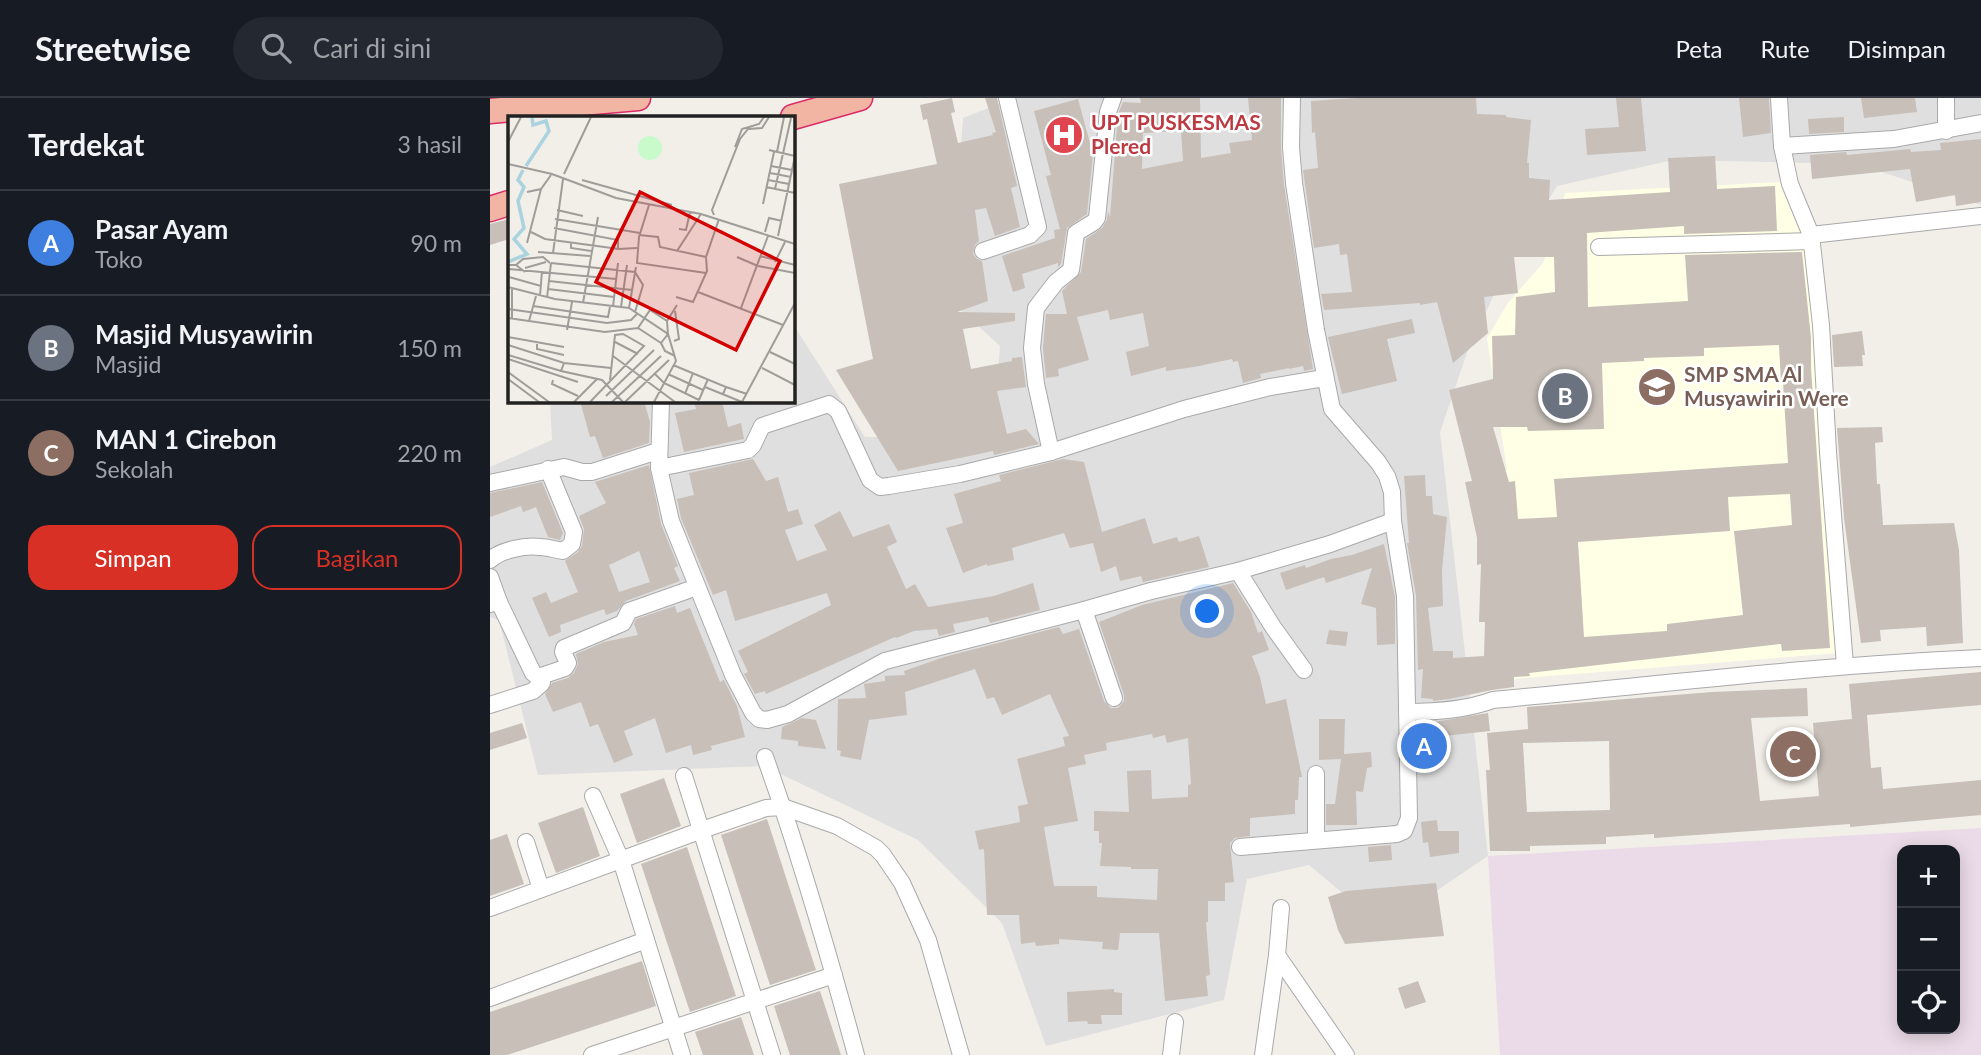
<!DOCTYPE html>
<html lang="id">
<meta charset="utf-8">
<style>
body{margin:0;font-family:Lato,sans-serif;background:#242831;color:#f1f3f6}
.controls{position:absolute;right:21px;bottom:21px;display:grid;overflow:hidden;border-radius:14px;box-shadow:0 4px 18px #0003}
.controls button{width:63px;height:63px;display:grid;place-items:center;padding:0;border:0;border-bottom:2px solid #363941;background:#171b24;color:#f1f3f6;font:35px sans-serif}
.you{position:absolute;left:718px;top:514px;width:24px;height:24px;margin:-18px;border:5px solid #fff;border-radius:50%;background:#1a73e8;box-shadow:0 0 0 10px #1a73e833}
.badge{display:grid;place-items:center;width:46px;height:46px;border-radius:50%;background:#d93025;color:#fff;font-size:23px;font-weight:700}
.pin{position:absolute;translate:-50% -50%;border:4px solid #fff;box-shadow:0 2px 7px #0006}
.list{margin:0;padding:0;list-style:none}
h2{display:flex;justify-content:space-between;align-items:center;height:91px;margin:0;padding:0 28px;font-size:30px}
h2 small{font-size:23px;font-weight:400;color:#9ea1a6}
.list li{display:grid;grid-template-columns:46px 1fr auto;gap:21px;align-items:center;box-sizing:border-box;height:105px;padding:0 28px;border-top:2px solid #363941}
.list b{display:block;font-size:26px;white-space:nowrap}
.list p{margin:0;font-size:23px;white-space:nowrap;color:#9ea1a6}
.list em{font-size:23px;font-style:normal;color:#9ea1a6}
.actions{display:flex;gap:14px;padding:21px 28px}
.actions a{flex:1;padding:16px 0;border:2px solid #d93025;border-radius:21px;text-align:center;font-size:24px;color:#d93025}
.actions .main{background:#d93025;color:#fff}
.icon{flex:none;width:38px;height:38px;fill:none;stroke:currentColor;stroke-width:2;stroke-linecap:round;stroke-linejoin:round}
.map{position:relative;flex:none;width:1491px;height:957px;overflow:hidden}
header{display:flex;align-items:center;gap:42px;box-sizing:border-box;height:98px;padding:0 35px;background:#171b24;border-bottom:2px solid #363941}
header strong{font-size:33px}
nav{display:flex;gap:38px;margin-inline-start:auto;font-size:24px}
.search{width:490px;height:63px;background:#242831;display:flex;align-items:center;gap:18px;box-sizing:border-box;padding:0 24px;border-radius:38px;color:#9ea1a6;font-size:26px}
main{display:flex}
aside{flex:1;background:#171b24}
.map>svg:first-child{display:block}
</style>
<header>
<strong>Streetwise</strong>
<div class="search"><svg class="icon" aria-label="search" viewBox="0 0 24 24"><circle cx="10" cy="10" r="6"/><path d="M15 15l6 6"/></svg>Cari di sini</div>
<nav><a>Peta</a><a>Rute</a><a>Disimpan</a></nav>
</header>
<main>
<aside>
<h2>Terdekat<small>3 hasil</small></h2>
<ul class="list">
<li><span class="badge" style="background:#3f7fe0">A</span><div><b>Pasar Ayam</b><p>Toko</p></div><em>90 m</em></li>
<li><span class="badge" style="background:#6b7280">B</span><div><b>Masjid Musyawirin</b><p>Masjid</p></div><em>150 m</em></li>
<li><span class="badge" style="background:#8d6e63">C</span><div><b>MAN 1 Cirebon</b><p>Sekolah</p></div><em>220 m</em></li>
</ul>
<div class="actions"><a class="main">Simpan</a><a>Bagikan</a></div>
</aside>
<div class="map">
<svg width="1491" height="957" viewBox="0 0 1491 957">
<rect width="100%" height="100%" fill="#f2efe9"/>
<polygon fill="#e0dfdf" points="524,0 1491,0 1491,107 1368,66 1183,62 1067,88 1011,181 977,255 950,334 998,758 893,829 819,767 757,781 734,902 556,948 512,825 428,742 274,668 48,677 9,522 0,519 0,369 62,342 60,303 303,303 303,226 375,339 503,339 510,248 460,202 473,20"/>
<path fill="#ebdbe8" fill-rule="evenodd" d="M1491,730V957H1010L998,758ZM1412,752H1465V931H1412Z"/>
<polygon fill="#ffffe5" points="1289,84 1319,134 1349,555 1008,582 992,372 1017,372 997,240 1018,205 1053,165 1068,128 1075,95"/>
<g fill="#c7bfb8" fill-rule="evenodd">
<polygon points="462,0 465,14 461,15 468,45 503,37 502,35 506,34 495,0 507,0 527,88 521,90 530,129 505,138 496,110 485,112 489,143 485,147 483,156 487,161 492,163 498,203 467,214 525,215 525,223 473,231 481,271 522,263 522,260 532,259 536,289 507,293 517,336 536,331 549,346 504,357 503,353 408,373 346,272 383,261 349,86 447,66 437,21 433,22 430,7"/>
<path d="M650,0H710L711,60L741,55L739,45L762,42L758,0H791V50L794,87L823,271L814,273L813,268L799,271V270L770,276L771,280L753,285L748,263L743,264L742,261L704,269L676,273V269L641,278L636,254L659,248L653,215L620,222L618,212L587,219L599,262L568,271L569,278L556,280L553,250L556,216H577L572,193L591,174L596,141L612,130L617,122L618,113L620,119L628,16L633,4L651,5ZM691,33L693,63L652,71L653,35Z"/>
<path d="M867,0H986L987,16L1016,17V19L1041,22L1037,65H1039V80L1060,82L1059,102L1180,94L1178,60L1225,58L1227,91L1285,88L1287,133L1194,136V128L1097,135L1098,209L1198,203L1195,157L1312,154L1321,240V270L1340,550L1292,553L1291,546L1039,575L1040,578L1024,579V589L1002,592L959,601L943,603V601L931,600L933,571L928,572L926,498L917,445H919L914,378L935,377L936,398H942L943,416L957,419L952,473L953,508L938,510L943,553H963V560L994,558L995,524H989L991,466L987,467V440L975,384L982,383L959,292L1003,281L1002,238L1025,237L1026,199L1065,194L1064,159H1024L1028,195L994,199L998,235L963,265L947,204L930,207V205L834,212L831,196L862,194L857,156L850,157L849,146L824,150L813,72L828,70L825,34L822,35L821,3ZM1289,247L1291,285H1293L1298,365L1064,381L1067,419L1028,421L1025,383L1019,384L1003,329H1037L1038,333L1114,331L1112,265L1154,263V260L1214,258V250ZM1300,396L1302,427L1244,433L1253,517L1177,526V533L1094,539L1088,444L1240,433L1238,399Z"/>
<polygon points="1126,0 1151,0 1156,53 1097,57 1095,31 1129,29"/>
<polygon points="1249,0 1279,0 1281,35 1253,39"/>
<polygon points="1371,0 1425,0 1427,14 1374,20"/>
<polygon points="588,1 603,56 597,116 577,130 571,166 568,169 568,165 532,176 535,190 523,194 512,158 565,140 564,132 570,131 556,78 561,77 544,13"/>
<polygon points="1354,19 1354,34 1319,36 1318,21"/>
<polygon points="1491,41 1491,104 1466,108 1465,97 1426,104 1420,71 1322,81 1320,57 1356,54 1357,57 1420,51 1421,54 1451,52 1450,45"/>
<polygon points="19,121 19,141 0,147 0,126"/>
<polygon points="922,221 925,235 897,241 907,283 852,296 838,239"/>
<polygon points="1372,233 1375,257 1372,257 1373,268 1344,269 1342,237"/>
<polygon points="90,303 154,303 160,324 159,345 113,360 105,338 100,339"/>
<polygon points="204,303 232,303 238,329 251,325 254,341 194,354 185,315 206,311"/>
<polygon points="1392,329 1393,344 1385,345 1387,386 1390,386 1393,427 1464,425 1469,452 1473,545 1437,548 1436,529 1390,532 1391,543 1371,545 1354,420 1347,330"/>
<polygon points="263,361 276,383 288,379 298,414 308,411 313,426 295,432 307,463 337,452 324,427 350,413 363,439 399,426 407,444 397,449 416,491 425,486 438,509 504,498 543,485 550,512 500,525 498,519 463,526 465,534 449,538 447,531 424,533 406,540 405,539 276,596 275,593 265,596 254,576 258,574 248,553 341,507 337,495 245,523 236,492 223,497 191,420 187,401 204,397 199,375"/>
<polygon points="573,361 594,364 612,434 655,420 663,446 687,439 689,444 709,438 719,469 653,484 651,478 630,483 626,468 611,474 603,445 580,450 574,435 522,450 524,462 497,468 497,466 473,475 456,430 473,425 464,396 511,383 509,377"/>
<path d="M159,367L171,426L188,468L184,470L190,483L136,503L127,513L116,517L114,511L70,527L71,534L59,539L42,500L56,494L61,505L88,494L75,463L88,454L92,448L94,431L89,418L116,405L105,384ZM149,453L160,484L129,494L119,467Z"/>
<polygon points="52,384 73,435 70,442 58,439 46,409 33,414 31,408 0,419 0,395"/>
<polygon points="894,446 905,499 905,546 887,547 886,510 871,506 882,470 836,485 834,479 796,492 790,475 815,467 816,470 841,461 862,457"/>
<path d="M743,485L761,514L768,535L772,533L779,552L762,558L770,579L776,606L796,601L812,679H809L808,702H805V716L760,720V738L745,740L740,745L744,784L735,785V803H718V824H716L720,877L716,878L718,898L675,903L669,835H630L628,852L612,851L613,844L569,841V846L546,848L545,844L531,846L529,817H497L494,751L489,752L485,733L530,724L528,708L538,706L527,661L575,648L573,639L579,638L560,596L512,617L504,599L497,601L485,571L415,594L417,617L379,622L371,662L350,658L351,653L347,652L348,601L376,600L374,586L395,583V578L415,577L414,573L454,559L569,529L573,536L589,531L614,603L621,610H628L634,603V597L609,524L652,507ZM662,636L663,640L675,637L677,645L698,640L701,686L698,687V699L662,701L661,672L637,673L639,714L604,713V733H609V745H612L610,768L641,769V771H668L667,802L607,799V788H564L554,729L588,723L578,670L596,666L594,657L617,652L616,645Z"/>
<polygon points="185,508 187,515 200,510 230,584 234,582 247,608 255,639 221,648 222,652 203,657 201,647 176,655 165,620 134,633 143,657 124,665 108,626 100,629 91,604 63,614 55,596 62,585 78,580 84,575 88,566 86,556 114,544 148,537 144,526 146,521"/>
<polygon points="839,532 858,534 856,548 836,546"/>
<path d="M1491,574V607L1377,617L1381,670L1391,669L1393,691L1491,682V717L1360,729V726L1164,740V736L1116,739V746L1040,748V753H1000L996,672H1000L997,635L1038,631L1037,609L1222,594L1317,590L1318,618L1261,620L1270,703L1329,698L1323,625L1362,621L1359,586ZM1119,643L1120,712L1037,714L1033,645Z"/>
<polygon points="998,615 1000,633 945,639 944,624"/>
<polygon points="312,620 326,622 336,651 308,648 308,643 291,641 292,629"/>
<polygon points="829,621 855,621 854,656 881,654 882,669 877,670 873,694 866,693 867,727 836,727 836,706 845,706 851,661 829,662"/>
<polygon points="32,625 37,640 0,652 0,635"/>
<polygon points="174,680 191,728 147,745 130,696"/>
<polygon points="93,709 110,758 66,775 48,725"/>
<polygon points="277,721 326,872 280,887 231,737"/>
<polygon points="947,722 948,733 969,733 969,755 940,759 938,744 933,745 931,724"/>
<polygon points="17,736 34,786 0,798 0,742"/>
<polygon points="901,747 902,762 879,764 878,749"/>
<polygon points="197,749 246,898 200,914 151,766"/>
<polygon points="946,785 954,838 855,846 848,832 838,799 856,793"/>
<polygon points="152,863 166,908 17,957 0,957 0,914"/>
<polygon points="928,883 936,904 915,911 908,890"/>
<polygon points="624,891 624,894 632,895 632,917 611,917 612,926 598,926 597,923 578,924 577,894"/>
<polygon points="330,893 351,957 300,957 284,908"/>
<polygon points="251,919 264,957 213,957 205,934"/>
</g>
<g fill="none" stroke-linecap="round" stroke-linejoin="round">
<defs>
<g id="minor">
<polyline points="1289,0 1292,48 1300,86 1321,137 1331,227 1338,354 1355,567"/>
<polyline points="1456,0 1456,33"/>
<polyline points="1292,48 1404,41 1491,25"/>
<polyline points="1321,137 1491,118"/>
<polyline points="1109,149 1322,143"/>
<polyline points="493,153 540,137 548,129 517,0"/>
<polyline points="171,303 169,370 181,423 243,577 263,615 269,621 277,622 298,616 395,563 594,512 661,493 748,473 840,446 903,423"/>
<polyline points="561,354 546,286 542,250 546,210 566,184 581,172 586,135 604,124 607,120 618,14 623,0"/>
<polyline points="169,370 258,352 263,347 272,328 339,306 348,313 380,382 390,389 399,388 470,376 561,354 694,311 780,289 834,280"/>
<polyline points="0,385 74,369 92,374 102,374 168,353"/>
<path d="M0,462C11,452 35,447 50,449C58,449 65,452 73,453L82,446L84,434L58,371"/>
<polyline points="748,473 783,529 814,572"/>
<polyline points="0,479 9,504"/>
<polyline points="0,506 9,504 43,575 48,579 75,570 78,565 73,554 74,550 133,525 139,513 207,489"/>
<polyline points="594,512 624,600"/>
<polyline points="0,607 43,593 52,585 52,578"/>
<path d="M917,614C946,614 976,612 1003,602C1166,587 1328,567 1491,560"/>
<path d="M275,659C310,757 339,857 366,957"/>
<polyline points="194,678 282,957"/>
<polyline points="103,698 131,762 192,957"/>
<polyline points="826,742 826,676"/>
<polyline points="36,744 51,791"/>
<polyline points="750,749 907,736 914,733 919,720 915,498 903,423 902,394 897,378 888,364 842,311 826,232 804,85 801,49 802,0"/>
<polyline points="0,810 212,732 276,710 293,709 347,728 386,750 393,757 412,785 438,842 471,957"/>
<polyline points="787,857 856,957"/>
<polyline points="0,900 156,842"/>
<polyline points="102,957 344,877"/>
<polyline points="681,957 685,924"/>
<polyline points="773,957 787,857 791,810"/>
</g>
<g id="trunk">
<polyline points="0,13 148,0"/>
<polyline points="303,19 370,0"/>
<polyline points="0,111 19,105"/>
</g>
</defs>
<use href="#minor" stroke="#a9a9a9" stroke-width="18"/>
<use href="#trunk" stroke="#dc2a67" stroke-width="27"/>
<use href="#minor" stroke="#fff" stroke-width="16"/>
<use href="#trunk" stroke="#f2b4a3" stroke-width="24"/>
</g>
<defs>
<symbol id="hospital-disc" viewBox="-11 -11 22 22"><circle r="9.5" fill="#e0444e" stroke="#fff"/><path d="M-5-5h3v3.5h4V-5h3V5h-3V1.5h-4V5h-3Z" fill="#fff"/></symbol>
<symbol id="school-disc" viewBox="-11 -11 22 22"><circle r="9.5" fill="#8d6e63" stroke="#fff"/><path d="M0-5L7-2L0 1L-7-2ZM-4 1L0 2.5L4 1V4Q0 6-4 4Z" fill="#fff"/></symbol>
</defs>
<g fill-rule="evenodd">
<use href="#hospital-disc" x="552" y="15" width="44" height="44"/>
<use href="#school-disc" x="1145" y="267" width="44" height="44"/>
</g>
<g text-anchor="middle" stroke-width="5" stroke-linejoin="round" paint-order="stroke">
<g font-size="21" font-weight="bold" fill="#be3a42" stroke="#fff" text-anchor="start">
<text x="601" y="32">UPT PUSKESMAS<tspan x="601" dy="24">Plered</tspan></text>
</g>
<g font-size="21" font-weight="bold" fill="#785e54" stroke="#fff" text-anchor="start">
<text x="1194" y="284">SMP SMA Al<tspan x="1194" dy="24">Musyawirin Were</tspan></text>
</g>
</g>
<g transform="translate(18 18)">
<rect width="287" height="287" fill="#f2efe9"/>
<path d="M130 32a12 12 0 1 1 24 0a12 12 0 1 1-24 0Z" fill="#c8facc"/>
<path fill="none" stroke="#aad3df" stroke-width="3.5" d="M18,50L41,15L38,5L25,9L24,1M0,146L19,138L6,123L16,112L10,85L16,71L10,64L15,54"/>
<path fill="none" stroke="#9f9d99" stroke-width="2" d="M0,26L13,1M227,31L234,13L251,8L256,1M261,34L287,40L270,120M269,36L276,1M0,48L44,58L108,82L193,98L287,128M263,50L284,54M262,57L283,61M56,58L83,1M74,64L164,89M260,64L281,68M258,71L287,77M267,73L283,2M19,76L33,73L43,59M255,88L266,36M141,89L131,121L129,147L198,157M49,94L75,100M206,99L204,94L232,23L240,13L254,12L261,1M47,103L132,117M46,112L110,124V133L129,132M171,113L178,114L182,96M23,116L37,123L111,133M257,116L261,102L274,105M131,119L150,121L152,131L198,141M19,127L33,73M63,127V132L83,135M169,135L193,98M30,136L82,140M45,137L55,63M252,140L287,149M229,141L250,150M267,146L277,126M43,147L127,156L135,169L127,196M250,150L287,157M17,152L38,146M1,153L108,163M17,156L8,149L15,143L35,141L42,147M1,161L33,170M41,165L124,174M0,169V149H8M0,171L47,183L121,192L160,218L168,245L146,286M4,173V202M40,173L106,181M190,176L275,209M32,180L34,155M168,181L185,186L199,155L198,141L211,103M39,182L43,147M75,187L90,101M25,190L100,201L102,191M105,191L110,147M113,191L119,149M121,192L128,151M233,192L260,120M0,193L99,207L123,204L129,198M0,202L97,216L130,212L153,227M21,205L28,180M130,212L142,194L159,205M59,214L64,186M0,221L56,231M166,225L171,223L167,195M107,226L130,238M29,228V233L56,239M0,229L56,247L103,252M262,236L287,248M0,239L53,255M105,240L167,286M167,240L157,235L153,227L160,218L159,205L169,189M0,243L70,266M56,247L53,255L94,264L115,286M165,249L218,271L215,278M254,252L287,269M0,256L41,286M147,258L156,267L191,284M160,258L195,274M0,263L31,286M45,264L44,268L70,280M197,271L234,286M218,271L239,278M177,278L185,257M98,280L146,234M191,284L200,263M66,286L89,263M82,286L136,230L115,218L107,219L102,264M104,286L153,240M117,286L161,244M234,286L287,187"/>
<path fill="#d40000" fill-opacity="0.15" stroke="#d40000" stroke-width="3.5" d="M132,76L272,145L228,234L88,166Z"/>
<rect width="287" height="287" fill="none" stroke="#222" stroke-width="3.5"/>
</g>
</svg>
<div class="controls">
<button>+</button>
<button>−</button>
<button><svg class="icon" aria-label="locate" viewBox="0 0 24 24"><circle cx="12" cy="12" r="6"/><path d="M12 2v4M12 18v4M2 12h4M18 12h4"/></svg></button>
</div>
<div class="you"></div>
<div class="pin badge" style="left:934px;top:648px;background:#3f7fe0">A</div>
<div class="pin badge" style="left:1075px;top:298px;background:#6b7280">B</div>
<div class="pin badge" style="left:1303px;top:656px;background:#8d6e63">C</div>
</div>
</main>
